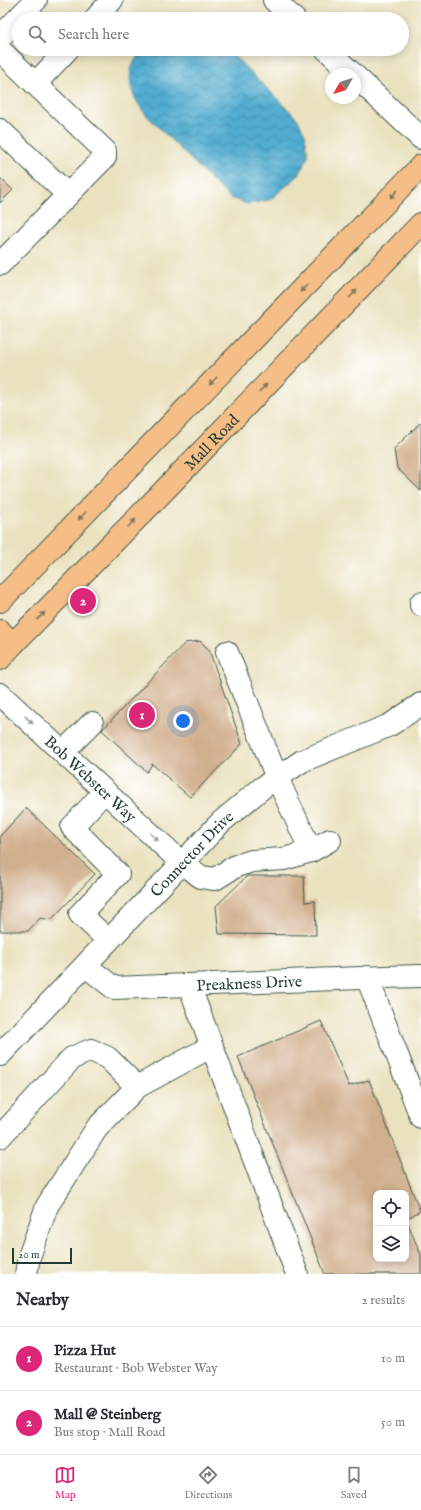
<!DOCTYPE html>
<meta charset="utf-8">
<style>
body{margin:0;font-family:"IM FELL English",serif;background:#f2f2f3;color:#2b2b33}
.controls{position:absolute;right:12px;bottom:12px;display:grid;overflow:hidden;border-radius:8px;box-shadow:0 2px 10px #0003}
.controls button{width:36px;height:36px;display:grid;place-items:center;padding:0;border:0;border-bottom:1px solid #e1e1e2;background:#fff;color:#2b2b33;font:20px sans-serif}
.compass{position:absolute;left:325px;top:68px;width:36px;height:36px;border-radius:50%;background:#fff;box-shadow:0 2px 10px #0003;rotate:231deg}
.scale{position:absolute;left:12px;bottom:10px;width:60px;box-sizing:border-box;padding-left:4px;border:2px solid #1f3d34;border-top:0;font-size:11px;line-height:14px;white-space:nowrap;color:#1f3d34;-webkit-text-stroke:3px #fff;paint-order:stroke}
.you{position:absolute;left:183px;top:721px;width:14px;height:14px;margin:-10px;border:3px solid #fff;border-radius:50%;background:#1a73e8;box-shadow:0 0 0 6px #1a73e833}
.badge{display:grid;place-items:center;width:26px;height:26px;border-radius:50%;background:#db2777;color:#fff;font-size:13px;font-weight:700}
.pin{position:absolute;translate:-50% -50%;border:2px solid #fff;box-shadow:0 1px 4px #0006}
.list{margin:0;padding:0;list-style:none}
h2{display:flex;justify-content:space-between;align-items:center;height:52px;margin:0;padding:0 16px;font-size:17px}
h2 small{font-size:13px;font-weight:400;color:#7c7c81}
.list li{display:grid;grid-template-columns:26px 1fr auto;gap:12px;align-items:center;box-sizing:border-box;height:64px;padding:0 16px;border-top:1px solid #e1e1e2}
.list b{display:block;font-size:15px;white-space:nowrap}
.list p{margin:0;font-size:13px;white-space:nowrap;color:#7c7c81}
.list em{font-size:13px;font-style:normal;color:#7c7c81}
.icon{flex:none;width:22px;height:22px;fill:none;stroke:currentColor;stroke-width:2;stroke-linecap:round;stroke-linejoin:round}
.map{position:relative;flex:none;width:421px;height:1274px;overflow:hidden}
.search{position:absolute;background:#fff;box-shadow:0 2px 10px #0003;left:12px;right:12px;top:12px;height:44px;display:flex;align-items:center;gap:10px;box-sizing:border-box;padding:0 14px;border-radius:22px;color:#7c7c81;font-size:15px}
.sheet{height:180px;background:#fff}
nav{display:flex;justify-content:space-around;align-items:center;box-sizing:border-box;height:56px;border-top:1px solid #e1e1e2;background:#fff;font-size:11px;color:#7c7c81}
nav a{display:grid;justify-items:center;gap:2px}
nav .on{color:#db2777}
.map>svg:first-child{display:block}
</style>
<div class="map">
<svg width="421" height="1274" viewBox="0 0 421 1274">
<defs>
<pattern id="water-waves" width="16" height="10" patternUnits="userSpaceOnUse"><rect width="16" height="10" fill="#51accf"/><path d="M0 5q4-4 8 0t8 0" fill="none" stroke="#438da9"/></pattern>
</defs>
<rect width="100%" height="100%" fill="#fff"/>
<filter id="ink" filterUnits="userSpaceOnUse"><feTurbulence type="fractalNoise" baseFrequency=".025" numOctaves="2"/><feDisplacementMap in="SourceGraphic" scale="8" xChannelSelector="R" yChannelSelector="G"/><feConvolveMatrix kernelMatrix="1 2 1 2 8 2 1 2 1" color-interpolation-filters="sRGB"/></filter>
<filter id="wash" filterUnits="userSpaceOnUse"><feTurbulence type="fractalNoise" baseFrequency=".012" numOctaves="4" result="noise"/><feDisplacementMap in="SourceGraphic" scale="16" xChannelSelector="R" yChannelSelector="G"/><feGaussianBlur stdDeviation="0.9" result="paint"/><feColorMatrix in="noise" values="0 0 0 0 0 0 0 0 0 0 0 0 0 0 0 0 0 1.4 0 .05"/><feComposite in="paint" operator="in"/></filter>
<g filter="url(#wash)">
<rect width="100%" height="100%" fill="#eae1be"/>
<path fill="url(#water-waves)" stroke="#387482" d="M145,49H227L297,118L305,134L308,156L299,175L270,200L247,204L230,198L147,116C135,101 125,83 133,64C135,59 141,53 145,49Z"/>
<g id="blocks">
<g fill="#d0af8d" fill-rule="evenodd">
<polygon points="0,178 13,190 0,203"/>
<polygon points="421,422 421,491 397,468 394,449"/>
<polygon points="200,641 209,650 242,744 190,797 152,764 147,772 102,730 185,643"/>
<polygon points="26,808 95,874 51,920 40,918 28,931 0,931 0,836"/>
<polygon points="247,876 304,876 305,902 315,901 316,935 219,934 216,906"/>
<path d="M321,1021L349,1086L369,1080L420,1211L406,1219L421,1255V1274H325L238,1057ZM376,1193H406V1259H376Z"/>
</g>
</g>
</g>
<g filter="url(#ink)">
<use href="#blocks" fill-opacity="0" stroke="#3d5649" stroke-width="1"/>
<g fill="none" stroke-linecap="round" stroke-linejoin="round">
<defs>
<g id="minor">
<polyline points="274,0 294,19"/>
<polyline points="95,19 112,0"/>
<polyline points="0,37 36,0"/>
<polyline points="326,49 353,74"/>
<polyline points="0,50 105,151 105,157 0,264"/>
<polyline points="355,76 421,138"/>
<polyline points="35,84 68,49"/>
<polyline points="0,130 68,195"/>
<polyline points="421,603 421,605"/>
<polyline points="227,652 277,778 311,851"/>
<path id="s1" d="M0,694L182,863L201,877L215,879L236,866L252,861L284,859L311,851L330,840"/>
<polyline points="63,752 92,723"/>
<polyline points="105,791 72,827 118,874 80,914 108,940"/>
<path id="s2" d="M86,966L114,988L385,977L421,976"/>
<polyline points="367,977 421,1117"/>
<polyline points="189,985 297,1274"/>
<path id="s3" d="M0,1055L221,822L262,788L302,761L390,725L421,704"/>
<polyline points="0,1137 72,1058 91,1050 108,1058 137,1087"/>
<polyline points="26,1274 29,1257 47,1206 97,1128 137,1087 212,1046"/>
</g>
<g id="major">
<polyline points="0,601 421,166"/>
<path id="s4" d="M0,659L13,644L153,502L421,224"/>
</g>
<polyline id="highway" points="0,631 13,644"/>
</defs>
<use href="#minor" stroke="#3d5649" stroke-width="24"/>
<use href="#major" stroke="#3d5649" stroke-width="24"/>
<use href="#highway" stroke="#3d5649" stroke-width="24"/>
<use href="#minor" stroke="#fff" stroke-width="22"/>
<use href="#major" stroke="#f6be87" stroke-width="22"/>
<use href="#highway" stroke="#f6be87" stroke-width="22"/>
</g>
<defs><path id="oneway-solid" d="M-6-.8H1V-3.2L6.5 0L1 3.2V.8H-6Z"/></defs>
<g fill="#807759">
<use href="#oneway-solid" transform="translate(394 194) rotate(134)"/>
<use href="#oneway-solid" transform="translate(304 288) rotate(134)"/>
<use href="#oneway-solid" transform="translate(353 294) rotate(-46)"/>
<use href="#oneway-solid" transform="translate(213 381) rotate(134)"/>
<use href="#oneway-solid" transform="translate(263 388) rotate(-46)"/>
<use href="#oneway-solid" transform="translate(82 516) rotate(134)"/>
<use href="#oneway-solid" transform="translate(132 523) rotate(-45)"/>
<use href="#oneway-solid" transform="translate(41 616) rotate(-45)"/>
</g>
<g fill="#8f9e9a">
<use href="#oneway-solid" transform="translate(29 720) rotate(43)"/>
<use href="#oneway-solid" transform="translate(154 837) rotate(43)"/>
</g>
</g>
<g text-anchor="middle" stroke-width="3" stroke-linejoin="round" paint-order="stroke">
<g font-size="16" fill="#1f3d34" stroke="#fff">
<text dy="6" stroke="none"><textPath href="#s4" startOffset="303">Mall Road</textPath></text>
<text dy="6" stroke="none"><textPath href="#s1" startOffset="124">Bob Webster Way</textPath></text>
<text dy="6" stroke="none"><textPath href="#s3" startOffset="278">Connector Drive</textPath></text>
<text dy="6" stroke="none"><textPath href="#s2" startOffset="171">Preakness Drive</textPath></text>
</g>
</g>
</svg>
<div class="controls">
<button><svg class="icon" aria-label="locate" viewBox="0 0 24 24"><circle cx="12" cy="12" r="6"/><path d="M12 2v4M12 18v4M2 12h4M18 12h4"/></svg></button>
<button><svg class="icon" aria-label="layers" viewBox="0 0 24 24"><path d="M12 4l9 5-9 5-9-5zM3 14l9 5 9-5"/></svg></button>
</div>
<svg class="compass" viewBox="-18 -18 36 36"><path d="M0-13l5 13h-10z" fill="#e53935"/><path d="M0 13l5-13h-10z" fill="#7c7c81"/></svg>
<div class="scale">20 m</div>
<div class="you"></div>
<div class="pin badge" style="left:142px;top:715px">1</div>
<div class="pin badge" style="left:83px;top:601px">2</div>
<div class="search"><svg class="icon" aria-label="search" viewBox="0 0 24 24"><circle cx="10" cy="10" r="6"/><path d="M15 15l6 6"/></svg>Search here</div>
</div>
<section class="sheet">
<h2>Nearby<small>2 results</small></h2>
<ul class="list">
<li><span class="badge">1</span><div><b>Pizza Hut</b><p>Restaurant · Bob Webster Way</p></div><em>10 m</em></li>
<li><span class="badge">2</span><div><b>Mall @ Steinberg</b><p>Bus stop · Mall Road</p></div><em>50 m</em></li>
</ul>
</section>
<nav>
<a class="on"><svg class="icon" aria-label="map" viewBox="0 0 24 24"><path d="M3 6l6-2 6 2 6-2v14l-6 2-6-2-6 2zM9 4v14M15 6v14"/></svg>Map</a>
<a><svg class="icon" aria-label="directions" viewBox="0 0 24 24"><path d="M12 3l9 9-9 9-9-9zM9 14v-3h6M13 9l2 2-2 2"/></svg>Directions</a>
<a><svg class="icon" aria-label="saved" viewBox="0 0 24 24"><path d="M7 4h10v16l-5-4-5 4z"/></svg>Saved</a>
</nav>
